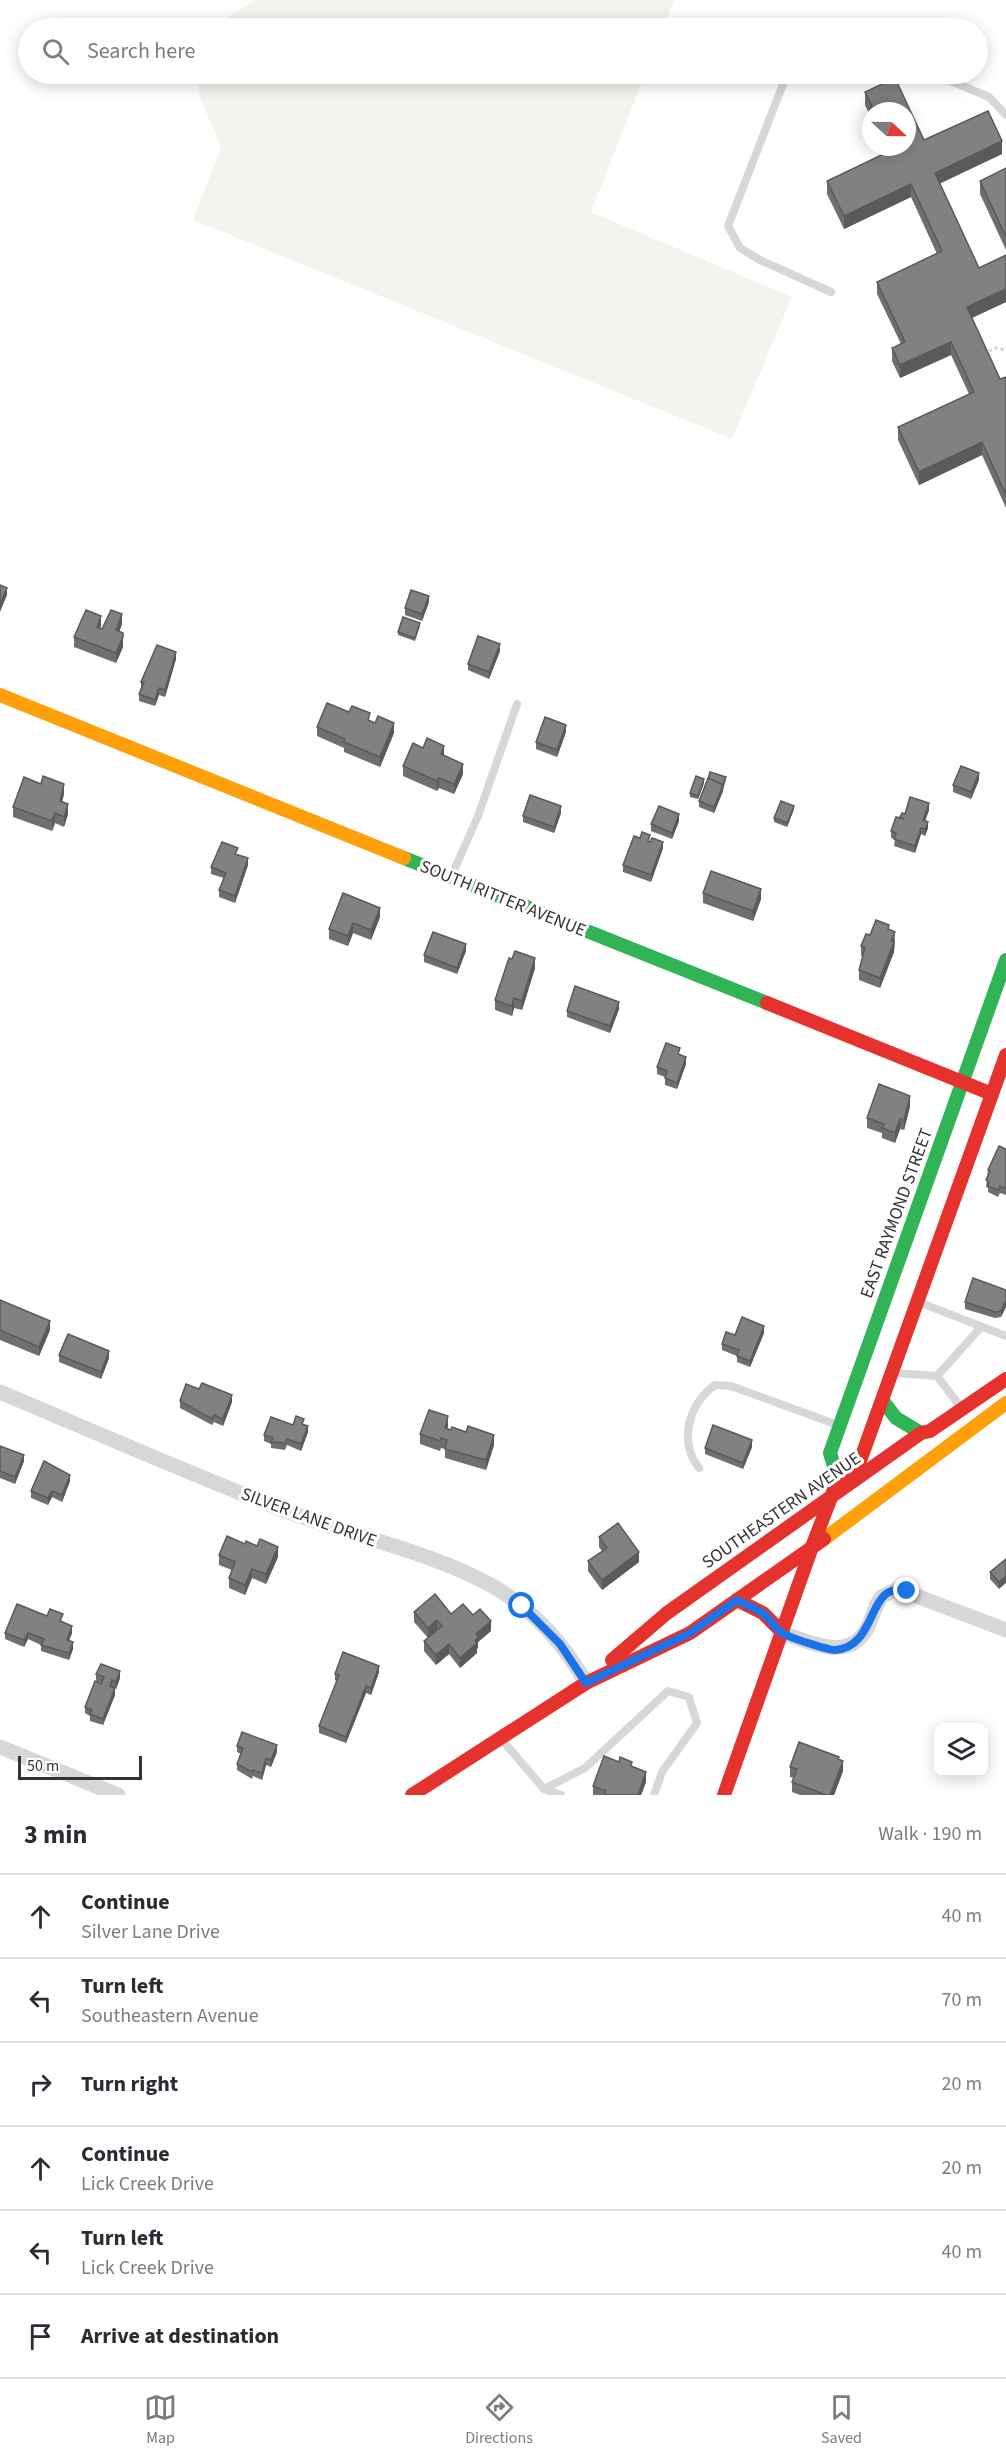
<!DOCTYPE html>
<meta charset="utf-8">
<style>
body{margin:0;font-family:"Source Sans 3",sans-serif;background:#f2f2f3;color:#2b2b33}
.controls{position:absolute;right:18px;bottom:18px;display:grid;overflow:hidden;border-radius:12px;box-shadow:0 3px 15px #0003}
.controls button{width:54px;height:54px;display:grid;place-items:center;padding:0;border:0;border-bottom:2px solid #e1e1e2;background:#fff;color:#2b2b33;font:30px sans-serif}
.compass{position:absolute;left:862px;top:102px;width:54px;height:54px;border-radius:50%;background:#fff;box-shadow:0 3px 15px #0003;rotate:112deg}
.scale{position:absolute;left:18px;bottom:15px;width:124px;box-sizing:border-box;padding-left:6px;border:3px solid #333;border-top:0;font-size:16px;line-height:21px;white-space:nowrap;color:#333;-webkit-text-stroke:4px #fff;paint-order:stroke}
.stop{position:absolute;width:18px;height:18px;margin:-14px;border:4px solid #1a73e8;border-radius:50%;background:#fff}
.stop.end{background:#1a73e8;border-color:#fff;box-shadow:0 2px 6px #0008}
.list{margin:0;padding:0;list-style:none}
h2{display:flex;justify-content:space-between;align-items:center;height:78px;margin:0;padding:0 24px;font-size:26px}
h2 small{font-size:20px;font-weight:400;color:#7c7c81}
.list li{display:grid;grid-template-columns:39px 1fr auto;gap:18px;align-items:center;box-sizing:border-box;height:84px;padding:0 24px;border-top:2px solid #e1e1e2}
.list b{display:block;font-size:22px;white-space:nowrap}
.list p{margin:0;font-size:20px;white-space:nowrap;color:#7c7c81}
.list em{font-size:20px;font-style:normal;color:#7c7c81}
.icon{flex:none;width:33px;height:33px;fill:none;stroke:currentColor;stroke-width:2;stroke-linecap:round;stroke-linejoin:round}
.map{position:relative;flex:none;width:1006px;height:1795px;overflow:hidden}
.search{position:absolute;background:#fff;box-shadow:0 3px 15px #0003;left:18px;right:18px;top:18px;height:66px;display:flex;align-items:center;gap:15px;box-sizing:border-box;padding:0 21px;border-radius:33px;color:#7c7c81;font-size:22px}
.sheet{height:582px;background:#fff}
nav{display:flex;justify-content:space-around;align-items:center;box-sizing:border-box;height:84px;border-top:2px solid #e1e1e2;background:#fff;font-size:16px;color:#7c7c81}
nav a{display:grid;justify-items:center;gap:3px}
nav .on{color:#7a7a7a}
.map>svg:first-child{display:block}
</style>
<div class="map">
<svg width="1006" height="1795" viewBox="0 0 1006 1795">
<rect width="100%" height="100%" fill="#fff"/>
<g fill="#f1f5ed">
<polygon points="255,0 674,0 663,28 210,28"/>
<polygon points="197,74 645,74 591,212 792,297 732,439 193,220 221,147 200,97"/>
</g>
<g fill="none" stroke-linecap="round" stroke-linejoin="round">
<polyline stroke="#d6d6d6" stroke-width="3" stroke-dasharray="3 3" stroke-linecap="butt" points="984,354 995,348 1006,350"/>
<g stroke="#d7d7d7" stroke-width="8">
<polyline points="787,74 728,226 740,248 760,260 831,292"/>
<polyline points="934,74 989,97 1006,115"/>
<polyline points="452,875 478,816 517,704"/>
<polyline points="921,1303 1006,1336"/>
<polyline points="896,1373 937,1376 959,1405"/>
<polyline points="937,1376 981,1327"/>
<path d="M699,1468C678,1441 689,1404 715,1385L731,1386L835,1424"/>
<polyline points="503,1741 544,1789 585,1768 668,1691 689,1697 697,1723 662,1772 654,1795"/>
<polyline points="544,1789 561,1795"/>
</g>
<g stroke="#d7d7d7" stroke-width="15">
<path d="M0,1392C95,1432 190,1474 286,1511C352,1536 436,1553 496,1588C534,1611 564,1644 586,1683"/>
<path d="M783,1633C810,1642 847,1662 866,1630C873,1619 874,1606 882,1596L898,1589L1006,1630"/>
<polyline points="0,1747 118,1795"/>
</g>
<g stroke="#30b455" stroke-width="14">
<polyline points="404,858 767,1003"/>
<polyline points="883,1401 896,1418 921,1433"/>
<polyline points="838,1479 830,1453 1006,960"/>
</g>
<g stroke="#ff9f0a" stroke-width="14">
<polyline points="0,695 404,858"/>
<polyline points="824,1539 1006,1403"/>
</g>
<g stroke="#e5322d" stroke-width="14">
<polyline points="767,1003 992,1094"/>
<polyline points="812,1547 838,1479 860,1461 1006,1055"/>
<polyline points="737,1600 763,1613 783,1633"/>
<polyline points="612,1660 667,1613 921,1433 930,1431 1006,1379"/>
<polyline points="412,1795 586,1683 690,1633 824,1539"/>
<polyline points="724,1795 812,1547"/>
</g>
</g>
<g fill="#6f6f6f">
<polygon points="895,78 924,140 988,111 1002,141 1002,154 939,183 979,268 1006,255 1006,302 972,318 1000,379 1006,377 1006,508 982,455 919,485 898,440 898,427 969,394 951,355 900,378 892,361 892,348 901,344 877,294 877,282 937,254 911,197 844,229 827,194 827,181 887,153 885,147 907,147 907,111 871,111 871,117 865,105 865,92"/>
<polygon points="1006,168 1006,250 980,194 980,181"/>
<polygon points="429,602 422,621 405,615 405,608"/>
<polygon points="122,624 119,632 123,647 116,663 74,647 74,637 101,626 100,628 102,629"/>
<polygon points="420,626 415,641 398,635 398,632"/>
<polygon points="500,651 489,679 468,670 468,664"/>
<polygon points="176,659 165,697 159,695 155,706 139,701 139,694 141,688 141,682"/>
<polygon points="370,721 394,733 380,767 344,752 344,748 317,736 317,727"/>
<polygon points="566,732 557,757 536,749 536,742"/>
<polygon points="444,756 463,774 454,794 439,788 437,791 403,776 403,766"/>
<polygon points="979,780 971,799 953,792 953,785"/>
<polygon points="726,781 723,787 723,791 714,813 699,807 699,801"/>
<polygon points="704,783 698,799 690,797 690,793"/>
<polygon points="64,794 62,801 68,814 64,827 55,823 52,831 13,817 13,807"/>
<polygon points="794,809 787,827 774,822 774,818"/>
<polygon points="929,810 925,821 928,828 925,836 921,834 915,853 894,846 895,839 891,838 891,831 900,818 900,817 905,814"/>
<polygon points="561,813 554,833 523,822 523,816"/>
<polygon points="679,821 672,839 651,831 651,824"/>
<polygon points="650,841 663,848 651,882 623,872 623,865"/>
<polygon points="238,854 248,865 235,903 219,897 219,890 224,878 211,874 211,867"/>
<polygon points="703,893 761,899 753,921 703,903"/>
<polygon points="380,917 371,940 353,933 348,946 329,939 329,929"/>
<polygon points="889,929 895,941 894,952 880,988 859,980 859,970 863,956 861,956 861,946 870,935"/>
<polygon points="466,951 457,974 424,962 424,955"/>
<polygon points="535,968 522,1010 514,1008 512,1016 495,1010 495,1000"/>
<polygon points="619,1009 610,1033 567,1017 567,1011"/>
<polygon points="680,1055 686,1064 677,1089 665,1085 665,1077 657,1074 657,1067"/>
<polygon points="910,1106 904,1130 900,1129 895,1143 882,1138 882,1133 867,1128 867,1118"/>
<polygon points="1006,1149 1006,1195 1000,1193 998,1197 988,1192 988,1188 986,1187 988,1170"/>
<polygon points="1006,1290 1006,1307 1001,1317 995,1318 965,1309 965,1302"/>
<polygon points="0,1300 50,1330 39,1356 0,1340"/>
<polygon points="764,1333 750,1367 737,1362 737,1356 722,1350 722,1344"/>
<polygon points="59,1355 109,1358 101,1379 59,1362"/>
<polygon points="180,1401 232,1402 223,1426 214,1422 212,1425 180,1408"/>
<polygon points="293,1425 304,1425 308,1432 301,1451 287,1445 285,1450 271,1448 271,1444 264,1441 264,1435"/>
<polygon points="448,1426 447,1429 494,1445 486,1470 445,1458 445,1449 441,1448 440,1451 420,1444 420,1434"/>
<polygon points="0,1446 24,1461 15,1484 0,1478"/>
<polygon points="752,1447 743,1469 705,1454 705,1448"/>
<polygon points="70,1481 62,1502 52,1497 48,1505 31,1498 31,1491"/>
<polygon points="599,1537 639,1562 602,1590 588,1571 588,1561 602,1551 599,1547"/>
<polygon points="219,1555 278,1557 266,1584 252,1578 245,1595 229,1588 229,1578 232,1570 219,1565"/>
<polygon points="1006,1559 999,1589 990,1579 990,1572"/>
<polygon points="414,1612 473,1615 491,1631 478,1642 478,1647 477,1649 477,1653 460,1668 449,1654 436,1665 424,1651 424,1641 428,1638 414,1622"/>
<polygon points="47,1616 63,1621 62,1622 72,1633 69,1641 73,1649 69,1660 41,1651 41,1645 28,1639 24,1647 5,1639 5,1633"/>
<polygon points="379,1672 371,1695 366,1693 346,1743 319,1733 319,1726 337,1681 335,1680 335,1674"/>
<polygon points="96,1674 120,1678 116,1689 115,1688 115,1695 103,1725 90,1721 90,1716 85,1713 85,1707 101,1683 96,1681"/>
<polygon points="237,1746 277,1752 271,1767 266,1765 262,1780 253,1776 252,1779 237,1770 237,1764 241,1754 237,1752"/>
<polygon points="839,1760 843,1771 834,1795 800,1795 792,1792 792,1782 794,1778 790,1777 790,1767"/>
<polygon points="632,1767 646,1782 641,1795 593,1795 593,1786"/>
</g>
<g fill="#5a5a5a">
<polygon points="1002,141 1002,154 935,186 935,173"/>
<polygon points="911,184 911,197 844,229 844,216"/>
<polygon points="1006,289 1006,302 967,320 967,307"/>
<polygon points="951,342 951,355 900,378 900,365"/>
<polygon points="982,442 982,455 919,485 919,472"/>
<polygon points="7,588 7,595 0,612 0,605"/>
<polygon points="429,596 429,602 422,621 422,614"/>
<polygon points="122,614 122,624 116,640 116,630"/>
<polygon points="101,616 101,626 97,637 97,627"/>
<polygon points="123,637 123,647 116,663 116,653"/>
<polygon points="500,644 500,651 489,679 489,672"/>
<polygon points="176,652 176,659 165,697 165,690"/>
<polygon points="159,688 159,695 155,706 155,700"/>
<polygon points="394,723 394,733 380,767 380,757"/>
<polygon points="566,725 566,732 557,757 557,750"/>
<polygon points="444,746 444,755 441,754"/>
<polygon points="463,764 463,774 454,794 454,784"/>
<polygon points="979,773 979,780 971,799 971,792"/>
<polygon points="726,777 723,791 714,813 714,807"/>
<polygon points="439,778 439,788 437,791 437,781"/>
<polygon points="704,779 704,783 698,799 698,796"/>
<polygon points="64,784 64,794 60,811 60,801"/>
<polygon points="929,803 929,810 923,827 923,820"/>
<polygon points="68,804 68,814 64,827 64,817"/>
<polygon points="561,806 561,813 554,833 554,827"/>
<polygon points="794,806 794,809 787,827 787,823"/>
<polygon points="55,813 55,823 52,831 52,821"/>
<polygon points="679,814 679,821 672,839 672,833"/>
<polygon points="928,822 928,828 925,836 925,829"/>
<polygon points="921,828 921,834 915,853 915,846"/>
<polygon points="663,842 663,848 651,882 651,875"/>
<polygon points="248,858 248,865 235,903 235,896"/>
<polygon points="761,889 761,899 753,921 753,911"/>
<polygon points="380,908 380,917 371,940 371,930"/>
<polygon points="353,923 353,933 348,946 348,936"/>
<polygon points="895,932 894,952 880,988 880,978"/>
<polygon points="466,944 466,951 457,974 457,968"/>
<polygon points="535,958 535,968 522,1010 522,1001"/>
<polygon points="514,998 514,1008 512,1016 512,1006"/>
<polygon points="619,1002 619,1009 610,1033 610,1026"/>
<polygon points="686,1057 686,1064 677,1089 677,1083"/>
<polygon points="910,1096 910,1106 904,1130 904,1120"/>
<polygon points="900,1119 900,1129 895,1143 895,1133"/>
<polygon points="1006,1300 1006,1307 1001,1317 1001,1311"/>
<polygon points="50,1321 50,1330 39,1356 39,1347"/>
<polygon points="764,1326 764,1333 750,1367 750,1361"/>
<polygon points="109,1351 109,1358 101,1379 101,1372"/>
<polygon points="232,1395 232,1402 223,1426 223,1419"/>
<polygon points="448,1416 448,1426 445,1438 445,1428"/>
<polygon points="308,1426 308,1432 301,1451 301,1444"/>
<polygon points="494,1435 494,1445 486,1470 486,1460"/>
<polygon points="752,1440 752,1447 743,1469 743,1463"/>
<polygon points="24,1455 24,1461 15,1484 15,1477"/>
<polygon points="70,1475 70,1481 62,1502 62,1495"/>
<polygon points="52,1491 52,1497 48,1505 48,1498"/>
<polygon points="278,1547 278,1557 266,1584 266,1574"/>
<polygon points="639,1552 639,1562 602,1590 602,1580"/>
<polygon points="252,1569 252,1578 245,1595 245,1585"/>
<polygon points="1006,1576 1006,1583 999,1589 999,1582"/>
<polygon points="437,1620 437,1630 428,1638 428,1628"/>
<polygon points="491,1621 491,1631 478,1642 478,1647 477,1649 477,1653 460,1668 460,1658 476,1634"/>
<polygon points="72,1626 72,1633 67,1646 67,1640"/>
<polygon points="28,1633 28,1639 24,1647 24,1640"/>
<polygon points="73,1642 73,1649 69,1660 69,1653"/>
<polygon points="449,1644 449,1654 436,1665 436,1655"/>
<polygon points="379,1666 379,1672 371,1695 371,1688"/>
<polygon points="120,1671 120,1678 116,1689 116,1682"/>
<polygon points="366,1686 366,1693 346,1743 346,1737"/>
<polygon points="115,1688 115,1695 103,1725 103,1719"/>
<polygon points="277,1745 277,1752 271,1767 271,1760"/>
<polygon points="266,1758 266,1765 262,1780 262,1773"/>
<polygon points="843,1761 843,1771 834,1795 830,1795"/>
<polygon points="646,1772 646,1782 641,1795 638,1795"/>
</g>
<g fill="#818181" stroke="#5a5a5a" stroke-width="1.5">
<polygon points="895,78 924,140 988,111 1002,141 935,173 979,268 1006,255 1006,289 967,307 1000,379 1006,377 1006,495 982,442 919,472 898,427 974,392 951,342 900,365 892,348 905,342 877,282 942,251 911,184 844,216 827,181 892,150 891,147 907,147 907,111 874,111 865,92"/>
<polygon points="1006,168 1006,237 980,181"/>
<polygon points="0,585 7,588 0,605"/>
<polygon points="411,590 429,596 422,614 405,608"/>
<polygon points="86,610 101,616 97,627 102,629 111,610 122,614 116,630 123,633 123,637 116,653 74,637"/>
<polygon points="403,617 420,623 415,638 398,632"/>
<polygon points="478,636 500,644 489,672 468,664"/>
<polygon points="157,645 176,652 165,690 159,688 155,700 139,694 144,682 141,682"/>
<polygon points="327,703 349,712 352,706 370,713 368,720 375,723 378,716 394,723 380,757 344,742 345,739 317,727"/>
<polygon points="545,717 566,725 557,750 536,742"/>
<polygon points="427,738 444,746 441,754 463,764 454,784 439,778 437,781 403,766 413,743 423,748"/>
<polygon points="961,766 979,773 971,792 953,785"/>
<polygon points="710,772 726,777 723,785 708,779"/>
<polygon points="43,776 64,784 60,801 68,804 64,817 55,813 52,821 13,807 24,777 41,784"/>
<polygon points="696,776 704,779 698,796 690,793"/>
<polygon points="708,778 723,785 714,807 699,801"/>
<polygon points="530,795 561,806 554,827 523,816"/>
<polygon points="910,797 929,803 923,820 928,822 925,829 921,828 915,846 894,839 896,833 891,831 896,817 904,819 900,817 902,813 905,814"/>
<polygon points="781,801 794,806 787,823 774,818"/>
<polygon points="659,806 679,814 672,833 651,824"/>
<polygon points="642,832 650,835 648,841 650,842 652,838 663,842 651,875 623,865 634,836 640,838"/>
<polygon points="222,842 238,848 235,854 248,858 235,896 219,890 226,873 211,867"/>
<polygon points="711,871 761,889 753,911 703,893"/>
<polygon points="343,893 380,908 371,930 353,923 348,936 329,929"/>
<polygon points="876,920 889,925 888,929 895,932 891,941 894,942 880,978 859,970 865,948 861,946 866,934 870,935"/>
<polygon points="433,932 466,944 457,968 424,955"/>
<polygon points="515,951 535,958 522,1001 514,998 512,1006 495,1000 509,958 512,959"/>
<polygon points="575,986 619,1002 610,1026 567,1011"/>
<polygon points="666,1043 680,1048 678,1054 686,1057 677,1083 665,1078 667,1071 657,1067"/>
<polygon points="879,1084 910,1096 904,1120 900,1119 895,1133 882,1128 884,1124 867,1118"/>
<polygon points="999,1146 1006,1149 1006,1189 1000,1186 998,1190 988,1186 989,1182 986,1180 990,1171 988,1170"/>
<polygon points="973,1278 1006,1290 1006,1300 1001,1311 995,1312 965,1302"/>
<polygon points="0,1300 50,1321 39,1347 0,1330"/>
<polygon points="742,1317 764,1326 750,1361 737,1356 739,1350 722,1344 726,1332 735,1335"/>
<polygon points="68,1334 109,1351 101,1372 59,1355"/>
<polygon points="202,1383 232,1395 223,1419 214,1415 212,1419 180,1401 186,1384 199,1389"/>
<polygon points="429,1410 448,1416 445,1428 451,1430 452,1427 466,1432 468,1426 494,1435 486,1460 445,1449 447,1440 441,1438 440,1441 420,1434"/>
<polygon points="296,1416 304,1419 302,1424 308,1426 301,1444 287,1439 285,1443 271,1442 273,1438 264,1435 271,1417 293,1425"/>
<polygon points="713,1425 752,1440 743,1463 705,1448"/>
<polygon points="0,1446 24,1455 15,1477 0,1471"/>
<polygon points="44,1461 70,1475 62,1495 52,1491 48,1498 31,1491"/>
<polygon points="618,1523 639,1552 602,1580 588,1561 607,1548 599,1537"/>
<polygon points="227,1536 245,1544 246,1541 257,1546 260,1539 278,1547 266,1574 252,1569 245,1585 229,1578 235,1562 219,1555"/>
<polygon points="1006,1559 1006,1576 999,1582 990,1572"/>
<polygon points="435,1594 451,1614 463,1604 473,1615 480,1609 491,1621 476,1634 478,1637 475,1641 477,1643 460,1658 449,1644 436,1655 424,1641 442,1626 437,1620 428,1628 414,1612"/>
<polygon points="17,1604 47,1616 50,1609 63,1614 60,1621 72,1626 67,1640 73,1642 69,1653 41,1645 44,1639 28,1633 24,1640 5,1633"/>
<polygon points="343,1652 379,1666 371,1688 366,1686 346,1737 319,1726 339,1675 335,1674"/>
<polygon points="101,1664 120,1671 116,1682 112,1680 110,1686 115,1688 103,1719 90,1714 92,1710 85,1707 95,1681 101,1684 104,1677 96,1674"/>
<polygon points="242,1732 277,1745 271,1760 266,1758 262,1773 253,1770 252,1772 237,1764 243,1748 237,1746"/>
<polygon points="799,1742 839,1757 838,1759 843,1761 830,1795 826,1795 792,1782 797,1769 790,1767"/>
<polygon points="604,1756 619,1762 620,1757 632,1762 631,1766 646,1772 638,1795 604,1795 606,1791 593,1786"/>
</g>
<g fill="none" stroke-linecap="round" stroke-linejoin="round">
<path stroke="#1a73e8" stroke-width="8" d="M522,1606L560,1644L586,1683L690,1633L737,1600C745,1604 755,1608 762,1613C770,1618 774,1627 782,1633C788,1637 828,1650 835,1650C879,1647 866,1580 907,1591"/>
</g>
<g text-anchor="middle" stroke-width="6" stroke-linejoin="round" paint-order="stroke">
<g font-size="18" fill="#333" stroke="#fff">
<text transform="translate(503 898) rotate(22)" y="6">SOUTH RITTER AVENUE</text>
<text transform="translate(896 1213) rotate(-70)" y="6">EAST RAYMOND STREET</text>
<text transform="translate(781 1510) rotate(-35)" y="6">SOUTHEASTERN AVENUE</text>
<text transform="translate(309 1517) rotate(20)" y="6">SILVER LANE DRIVE</text>
</g>
</g>
</svg>
<div class="controls">
<button><svg class="icon" aria-label="layers" viewBox="0 0 24 24"><path d="M12 4l9 5-9 5-9-5zM3 14l9 5 9-5"/></svg></button>
</div>
<svg class="compass" viewBox="-18 -18 36 36"><path d="M0-13l5 13h-10z" fill="#e53935"/><path d="M0 13l5-13h-10z" fill="#7c7c81"/></svg>
<div class="scale">50 m</div>
<div class="stop" style="left:522px;top:1606px"></div>
<div class="stop end" style="left:907px;top:1591px"></div>
<div class="search"><svg class="icon" aria-label="search" viewBox="0 0 24 24"><circle cx="10" cy="10" r="6"/><path d="M15 15l6 6"/></svg>Search here</div>
</div>
<section class="sheet">
<h2>3 min<small>Walk · 190 m</small></h2>
<ul class="list">
<li><svg class="icon" aria-label="ahead" viewBox="0 0 24 24"><path d="M12 20V5M6 11l6-6 6 6"/></svg><div><b>Continue</b><p>Silver Lane Drive</p></div><em>40 m</em></li>
<li><svg class="icon" aria-label="left" viewBox="0 0 24 24"><path d="M17 20v-9H6M10 6l-5 5 5 5"/></svg><div><b>Turn left</b><p>Southeastern Avenue</p></div><em>70 m</em></li>
<li><svg class="icon" aria-label="right" viewBox="0 0 24 24"><path d="M7 20v-9h11M14 6l5 5-5 5"/></svg><div><b>Turn right</b></div><em>20 m</em></li>
<li><svg class="icon" aria-label="ahead" viewBox="0 0 24 24"><path d="M12 20V5M6 11l6-6 6 6"/></svg><div><b>Continue</b><p>Lick Creek Drive</p></div><em>20 m</em></li>
<li><svg class="icon" aria-label="left" viewBox="0 0 24 24"><path d="M17 20v-9H6M10 6l-5 5 5 5"/></svg><div><b>Turn left</b><p>Lick Creek Drive</p></div><em>40 m</em></li>
<li><svg class="icon" aria-label="arrive" viewBox="0 0 24 24"><path d="M6 21V4h12l-3 4 3 4H6"/></svg><div><b>Arrive at destination</b></div></li>
</ul>
</section>
<nav>
<a class="on"><svg class="icon" aria-label="map" viewBox="0 0 24 24"><path d="M3 6l6-2 6 2 6-2v14l-6 2-6-2-6 2zM9 4v14M15 6v14"/></svg>Map</a>
<a><svg class="icon" aria-label="directions" viewBox="0 0 24 24"><path d="M12 3l9 9-9 9-9-9zM9 14v-3h6M13 9l2 2-2 2"/></svg>Directions</a>
<a><svg class="icon" aria-label="saved" viewBox="0 0 24 24"><path d="M7 4h10v16l-5-4-5 4z"/></svg>Saved</a>
</nav>
